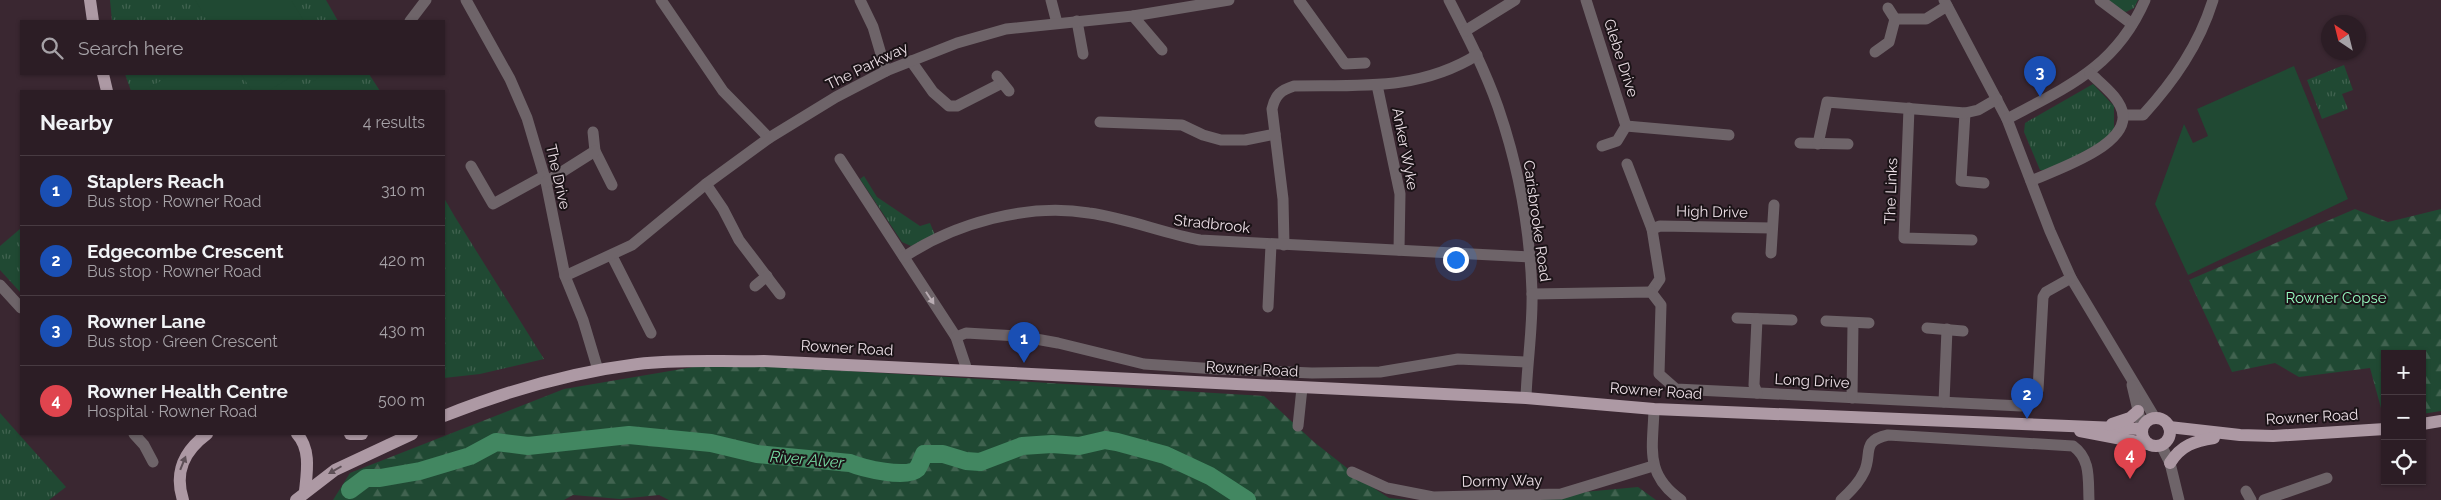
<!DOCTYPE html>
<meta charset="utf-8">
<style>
body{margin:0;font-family:Raleway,sans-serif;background:#382a32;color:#f1f3f6}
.controls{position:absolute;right:15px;bottom:15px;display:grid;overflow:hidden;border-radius:0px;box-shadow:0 1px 4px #0004}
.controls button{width:45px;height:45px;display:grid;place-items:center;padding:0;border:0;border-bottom:1px solid #483b42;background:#2c1d25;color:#f1f3f6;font:25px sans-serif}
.compass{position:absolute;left:2321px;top:15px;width:45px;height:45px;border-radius:50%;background:#2c1d25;box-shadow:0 1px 4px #0004;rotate:325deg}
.you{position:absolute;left:1455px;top:259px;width:18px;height:18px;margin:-12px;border:4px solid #fff;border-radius:50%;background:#1a73e8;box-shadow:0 0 0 8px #1a73e833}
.badge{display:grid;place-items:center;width:32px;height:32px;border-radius:50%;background:#d93025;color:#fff;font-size:16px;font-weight:700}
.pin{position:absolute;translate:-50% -41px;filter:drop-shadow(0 1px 2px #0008)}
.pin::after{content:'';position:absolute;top:26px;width:18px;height:15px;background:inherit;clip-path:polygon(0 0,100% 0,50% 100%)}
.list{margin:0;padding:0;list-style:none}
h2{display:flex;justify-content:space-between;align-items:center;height:65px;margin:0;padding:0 20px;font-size:21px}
h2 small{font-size:16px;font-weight:400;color:#a6a2a7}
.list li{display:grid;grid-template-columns:32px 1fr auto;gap:15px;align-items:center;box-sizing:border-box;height:70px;padding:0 20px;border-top:1px solid #483b42}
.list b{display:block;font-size:19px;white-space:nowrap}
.list p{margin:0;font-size:16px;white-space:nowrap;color:#a6a2a7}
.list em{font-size:16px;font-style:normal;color:#a6a2a7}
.icon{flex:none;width:28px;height:28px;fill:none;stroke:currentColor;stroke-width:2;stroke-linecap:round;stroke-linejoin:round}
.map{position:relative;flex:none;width:2441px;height:500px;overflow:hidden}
.search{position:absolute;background:#2c1d25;box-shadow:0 1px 4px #0004;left:20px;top:20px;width:425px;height:55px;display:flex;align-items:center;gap:12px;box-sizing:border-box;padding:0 18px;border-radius:0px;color:#a6a2a7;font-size:19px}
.panel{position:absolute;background:#2c1d25;box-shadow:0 1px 4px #0004;left:20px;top:90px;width:425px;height:345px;border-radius:0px}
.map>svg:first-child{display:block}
</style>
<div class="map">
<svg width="2441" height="500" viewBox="0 0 2441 500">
<defs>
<pattern id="grass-tufts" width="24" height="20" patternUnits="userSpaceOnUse" patternTransform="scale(1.25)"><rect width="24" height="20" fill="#204933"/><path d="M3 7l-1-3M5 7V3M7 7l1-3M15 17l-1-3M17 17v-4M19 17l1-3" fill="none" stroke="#416350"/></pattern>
<pattern id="forest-firs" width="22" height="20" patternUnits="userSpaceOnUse" patternTransform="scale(1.25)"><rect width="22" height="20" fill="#204933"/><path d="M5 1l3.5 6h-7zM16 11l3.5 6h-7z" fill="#416350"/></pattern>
</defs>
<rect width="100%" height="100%" fill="#3a2731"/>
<g fill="url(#grass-tufts)">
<polygon points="110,0 326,0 338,21 112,21"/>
<polygon points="2106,0 2138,0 2134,8 2126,12 2113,7"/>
<polygon points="2344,65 2353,90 2342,94 2348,109 2322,119 2307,80"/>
<polygon points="125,74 369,74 380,91 131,91"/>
<polygon points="2093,84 2114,106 2114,131 2107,139 2048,171 2040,170 2024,132 2025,123"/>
<polygon points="864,176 877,197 920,226 930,223 935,235 911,246 902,242 860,179"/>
<polygon points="444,198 455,217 544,359 480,374 444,378"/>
<polygon points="20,229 21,229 21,293 0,270 0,246"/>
<polygon points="0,413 66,487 49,500 0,500"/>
</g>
<g fill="url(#forest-firs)">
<polygon points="2355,209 2388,222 2441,209 2441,411 2422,414 2422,354 2385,354 2384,419 2370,368 2299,377 2275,363 2232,372 2189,280"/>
<polygon points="717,363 1264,396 1314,442 1366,483 1389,498 1409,500 669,500 659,495 620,499 573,495 564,500 333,500 350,473 564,389"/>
<polygon points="1638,487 1656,500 1454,500 1508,499"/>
</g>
<g fill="#204933">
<polygon points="195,0 291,0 304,21 208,21"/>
<polygon points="2294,66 2348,199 2188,275 2155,204 2184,124 2193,143 2208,136 2197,109"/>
<polygon points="172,74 232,74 242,91 144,91"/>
<polygon points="241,74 296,74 268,91 252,91"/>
<polygon points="325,74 339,74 350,91 297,91"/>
</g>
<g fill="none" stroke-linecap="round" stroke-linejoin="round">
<path stroke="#428761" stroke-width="18" d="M350,490L366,478H380L420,471L470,456L496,442L528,446L629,435L711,443L757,454L850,463C862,468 907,479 917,469C920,465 922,459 924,454H943L966,461L980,462L1022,446L1052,444L1079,446L1105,440L1117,442L1165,455L1210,476L1247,500"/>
<g stroke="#6e6469" stroke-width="11">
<polyline points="466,0 510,79 527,118 546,182 565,276 583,320 598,370"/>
<polyline points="661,0 723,91 769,138"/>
<polyline points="860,0 873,27 886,71"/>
<polyline points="1051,0 1057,23"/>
<polyline points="1299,0 1345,64 1365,63"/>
<path d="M1449,0C1467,35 1485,70 1498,107C1518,165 1530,230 1532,292C1533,327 1527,363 1526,398"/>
<polyline points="1586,0 1626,126 1617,141 1602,146"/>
<polyline points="1944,0 2007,119 2050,231 2071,278 2155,418"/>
<polyline points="2100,0 2132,24"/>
<polyline points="1133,16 1162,50"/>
<polyline points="1895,19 1926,19 1947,6"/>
<polyline points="410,21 426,0"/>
<polyline points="1077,21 1083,54"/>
<polyline points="1465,31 1515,0"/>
<polyline points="1875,52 1889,42 1895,19 1888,8"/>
<polyline points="911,61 933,92 949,106 957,106 1002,83"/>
<polyline points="997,76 1009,91"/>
<polyline points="1377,85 1400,194 1399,250"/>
<polyline points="1909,108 1904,238 1972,240"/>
<polyline points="1965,113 1961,181 1984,183"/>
<path d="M2123,115H2143C2174,81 2199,45 2213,0"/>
<path d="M2007,119C2067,87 2116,67 2145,0"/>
<polyline points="1100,122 1182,125 1203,135 1221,140 1245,140 1275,134"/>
<polyline points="1626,126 1729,135"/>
<polyline points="593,132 595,151 612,185"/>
<polyline points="1800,143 1848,144"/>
<polyline points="1818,144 1827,102 1965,113 1978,110 1997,99"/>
<polyline points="840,159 956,337 967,370"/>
<polyline points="1627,164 1652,229 1660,279 1651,292"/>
<polyline points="471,166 493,204 544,176"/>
<path d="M2031,181C2055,170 2126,147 2123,115C2121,98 2101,84 2090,73"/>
<polyline points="546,182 595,151"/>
<polyline points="706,184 723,209 739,240 780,294"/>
<polyline points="1652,229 1660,226 1772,228"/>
<path d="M1284,245L1283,199L1272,109C1275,95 1281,90 1294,86C1359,85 1419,91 1477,55"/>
<polyline points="1771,253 1774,205"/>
<polyline points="612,256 651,333"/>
<path d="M904,257C955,223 1027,203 1089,213C1127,218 1163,233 1200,240L1529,257"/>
<polyline points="565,276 632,245 706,184 769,138 836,97 886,71 957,43 1006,29 1133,16 1229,0"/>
<polyline points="0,285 21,308"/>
<polyline points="755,286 767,276"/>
<polyline points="1532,294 1651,292 1661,305 1659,374 1676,389 2021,406 2035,398 2038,390 2043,297 2046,292 2071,278"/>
<polyline points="1268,307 1271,245"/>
<polyline points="1737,318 1792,320"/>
<polyline points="1826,321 1869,323"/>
<polyline points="1927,328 1963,331"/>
<polyline points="956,337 966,333 1019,336 1058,343 1144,364 1216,369 1312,373 1380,372 1458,359 1527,362"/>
<polyline points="2132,385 2142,427"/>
<polyline points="1757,393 1754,385 1757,319"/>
<polyline points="1852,398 1853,323"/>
<polyline points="1944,402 1947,329"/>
<path d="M1654,409C1653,448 1644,474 1681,500"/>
<polyline points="1298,426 1302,388"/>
<polyline points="134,434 144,445 153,462"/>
<polyline points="2161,445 2170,463 2179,500"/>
<polyline points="1352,472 1387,488 1433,497 1561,494 1653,466"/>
<polyline points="2246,491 2251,500"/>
<path d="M1841,500C1850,492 1859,483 1864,472C1873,454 1860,441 1888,435L2073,446C2091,459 2088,479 2089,500"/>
<polyline points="2264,500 2327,478"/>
</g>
<g stroke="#ad99a4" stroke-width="12">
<polyline points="90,0 93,21"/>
<polyline points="103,74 107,91"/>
<path d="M444,416C504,392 574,372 638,364C678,359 723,362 764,361L1526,398L1654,409L2142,429"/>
<circle cx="2156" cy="432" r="14"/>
<polyline points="2112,424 2130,418 2138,411"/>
<polyline points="2422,424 2441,421"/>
<polyline points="2169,427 2240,435 2273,436 2385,429"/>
<polyline points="2080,431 2148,444"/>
<path d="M297,434C311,449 307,472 305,491"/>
<polyline points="350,434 362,434"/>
<path d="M2170,463C2181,445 2195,441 2214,438"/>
<path d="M183,500C174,472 184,451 207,434"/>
<polyline points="296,500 335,470 412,434"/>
</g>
</g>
<defs><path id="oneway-solid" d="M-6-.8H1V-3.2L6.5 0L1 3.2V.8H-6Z" transform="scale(1.25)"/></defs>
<use fill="#b9adb3" href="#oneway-solid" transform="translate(930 298) rotate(57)"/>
<g fill="#5d4f56">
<use href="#oneway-solid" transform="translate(183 463) rotate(-68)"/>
<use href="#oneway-solid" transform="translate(335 470) rotate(150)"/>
</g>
<g text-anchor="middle" stroke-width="4" stroke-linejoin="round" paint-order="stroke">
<g font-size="15" fill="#ebdee5" stroke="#1b1317">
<text transform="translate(1621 58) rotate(72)" y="5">Glebe Drive</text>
<text transform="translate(867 66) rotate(-26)" y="5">The Parkway</text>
<text transform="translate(1405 149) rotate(79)" y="5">Anker Wyke</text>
<text transform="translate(558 177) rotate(77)" y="5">The Drive</text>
<text transform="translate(1891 191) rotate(-88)" y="5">The Links</text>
<text transform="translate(1712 212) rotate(1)" y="5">High Drive</text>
<text transform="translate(1537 221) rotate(82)" y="5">Carisbrooke Road</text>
<text transform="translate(1212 224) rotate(6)" y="5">Stradbrook</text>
<text transform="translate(847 348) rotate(3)" y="5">Rowner Road</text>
<text transform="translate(1252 369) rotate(3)" y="5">Rowner Road</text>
<text transform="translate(1812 381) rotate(3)" y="5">Long Drive</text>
<text transform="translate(1656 391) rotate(4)" y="5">Rowner Road</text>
<text transform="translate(2312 417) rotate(-3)" y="5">Rowner Road</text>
<text transform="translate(1502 481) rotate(-1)" y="5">Dormy Way</text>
</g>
<g font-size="15" fill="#96f9bf" stroke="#1b1317">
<text x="2336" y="303">Rowner Copse</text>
</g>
<g font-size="16" font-style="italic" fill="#76d9a1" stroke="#1b1317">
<text transform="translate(807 459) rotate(5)" y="6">River Alver</text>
</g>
</g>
</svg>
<div class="controls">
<button>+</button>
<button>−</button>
<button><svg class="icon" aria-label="locate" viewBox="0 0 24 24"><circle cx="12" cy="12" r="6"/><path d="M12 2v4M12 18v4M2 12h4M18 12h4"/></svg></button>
</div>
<svg class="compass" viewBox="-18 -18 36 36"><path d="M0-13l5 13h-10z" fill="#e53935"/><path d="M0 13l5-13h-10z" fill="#a6a2a7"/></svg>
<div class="you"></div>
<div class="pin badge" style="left:1024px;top:363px;background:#1a4fb4">1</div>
<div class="pin badge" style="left:2027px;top:419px;background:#1a4fb4">2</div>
<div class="pin badge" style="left:2040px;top:97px;background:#1a4fb4">3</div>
<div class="pin badge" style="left:2130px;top:479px;background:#e0444e">4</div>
<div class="search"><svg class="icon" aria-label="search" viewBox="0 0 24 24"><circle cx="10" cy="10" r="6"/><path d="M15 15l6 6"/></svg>Search here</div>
<section class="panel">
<h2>Nearby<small>4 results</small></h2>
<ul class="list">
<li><span class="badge" style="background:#1a4fb4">1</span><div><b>Staplers Reach</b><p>Bus stop · Rowner Road</p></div><em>310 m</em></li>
<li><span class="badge" style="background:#1a4fb4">2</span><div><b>Edgecombe Crescent</b><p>Bus stop · Rowner Road</p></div><em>420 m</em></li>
<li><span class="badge" style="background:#1a4fb4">3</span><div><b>Rowner Lane</b><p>Bus stop · Green Crescent</p></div><em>430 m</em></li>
<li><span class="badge" style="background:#e0444e">4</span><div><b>Rowner Health Centre</b><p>Hospital · Rowner Road</p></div><em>500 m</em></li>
</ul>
</section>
</div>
